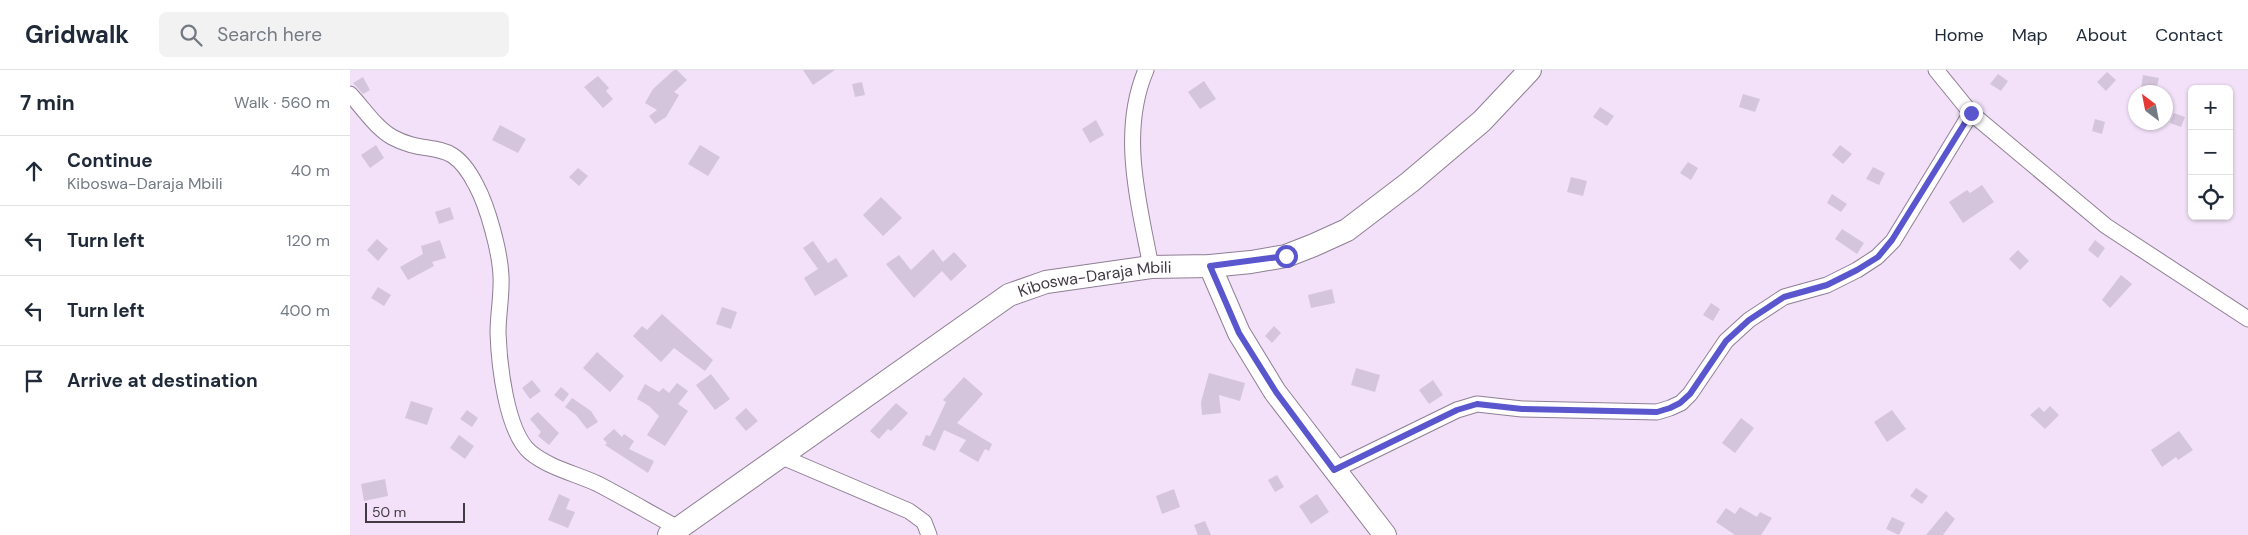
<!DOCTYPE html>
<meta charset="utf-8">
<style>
body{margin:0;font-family:"DM Sans",sans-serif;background:#f2f2f3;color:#1f2937}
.controls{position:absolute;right:15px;top:15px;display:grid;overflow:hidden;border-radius:8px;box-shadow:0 1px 4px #0004}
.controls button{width:45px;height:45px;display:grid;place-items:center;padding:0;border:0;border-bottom:1px solid #e0e1e3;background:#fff;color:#1f2937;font:25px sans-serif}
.compass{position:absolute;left:1778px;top:15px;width:45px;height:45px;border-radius:50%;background:#fff;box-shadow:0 1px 4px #0004;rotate:328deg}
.scale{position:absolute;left:15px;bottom:12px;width:100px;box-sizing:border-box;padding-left:5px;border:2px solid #413a43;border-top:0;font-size:14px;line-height:18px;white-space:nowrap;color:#413a43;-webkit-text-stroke:4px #f2e1f8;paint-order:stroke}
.stop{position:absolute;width:15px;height:15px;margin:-11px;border:4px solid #5a56ce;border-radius:50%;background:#fff}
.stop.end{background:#5a56ce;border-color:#fff;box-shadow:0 1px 5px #0008}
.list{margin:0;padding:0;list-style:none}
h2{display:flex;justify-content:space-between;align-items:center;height:65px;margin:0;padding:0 20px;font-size:21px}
h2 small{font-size:16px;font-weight:400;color:#747a83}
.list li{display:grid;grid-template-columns:32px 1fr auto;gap:15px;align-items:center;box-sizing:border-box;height:70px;padding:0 20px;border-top:1px solid #e0e1e3}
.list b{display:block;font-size:19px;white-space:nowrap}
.list p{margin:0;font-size:16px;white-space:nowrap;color:#747a83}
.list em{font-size:16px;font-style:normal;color:#747a83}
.icon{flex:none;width:28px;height:28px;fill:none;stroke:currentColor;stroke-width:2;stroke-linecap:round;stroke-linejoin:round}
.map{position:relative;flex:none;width:1898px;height:465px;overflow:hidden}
header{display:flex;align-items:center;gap:30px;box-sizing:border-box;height:70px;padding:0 25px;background:#fff;border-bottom:1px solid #e0e1e3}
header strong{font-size:24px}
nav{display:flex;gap:28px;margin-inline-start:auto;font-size:18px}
.search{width:350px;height:45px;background:#f2f2f3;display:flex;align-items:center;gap:12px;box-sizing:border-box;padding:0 18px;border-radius:8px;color:#747a83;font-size:19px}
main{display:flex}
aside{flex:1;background:#fff}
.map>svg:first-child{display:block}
</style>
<header>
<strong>Gridwalk</strong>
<div class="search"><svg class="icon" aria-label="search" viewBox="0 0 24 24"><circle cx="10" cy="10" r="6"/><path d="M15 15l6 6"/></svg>Search here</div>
<nav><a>Home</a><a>Map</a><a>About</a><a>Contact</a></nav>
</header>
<main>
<aside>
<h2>7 min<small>Walk · 560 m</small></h2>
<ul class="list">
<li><svg class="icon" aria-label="ahead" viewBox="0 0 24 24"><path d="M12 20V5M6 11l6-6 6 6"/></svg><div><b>Continue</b><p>Kiboswa-Daraja Mbili</p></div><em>40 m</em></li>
<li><svg class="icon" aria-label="left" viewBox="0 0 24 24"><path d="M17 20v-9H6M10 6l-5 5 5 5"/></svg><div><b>Turn left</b></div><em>120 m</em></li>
<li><svg class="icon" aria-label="left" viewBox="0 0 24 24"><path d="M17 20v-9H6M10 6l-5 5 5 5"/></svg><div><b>Turn left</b></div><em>400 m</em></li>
<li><svg class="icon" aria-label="arrive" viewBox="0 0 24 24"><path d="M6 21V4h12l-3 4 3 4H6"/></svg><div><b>Arrive at destination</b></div></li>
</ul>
</aside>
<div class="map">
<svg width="1898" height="465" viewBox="0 0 1898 465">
<rect width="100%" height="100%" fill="#f2e1f8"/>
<g fill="#d5c5dc">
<polygon points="324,0 327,0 337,10 324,22 329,25 316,47 305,54 299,46 307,40 295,33 303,19"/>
<polygon points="453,0 485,0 463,15"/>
<polygon points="1757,2 1766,10 1756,21 1747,12"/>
<polygon points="1648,4 1658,11 1651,21 1640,14"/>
<polygon points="1793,5 1809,8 1806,21 1791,18"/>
<polygon points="248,6 259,18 256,21 263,29 253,38 234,17"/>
<polygon points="13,7 20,20 13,24 3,13"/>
<polygon points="854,11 866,29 850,39 838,22"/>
<polygon points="512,12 515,25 505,27 502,14"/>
<polygon points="1393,24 1410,29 1405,42 1389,37"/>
<polygon points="1250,37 1264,46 1257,56 1243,47"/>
<polygon points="1824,43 1835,47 1831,57 1820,53"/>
<polygon points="1745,49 1755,52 1752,64 1742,61"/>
<polygon points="746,50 754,65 740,73 732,59"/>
<polygon points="150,55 176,69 168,83 142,70"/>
<polygon points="26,75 34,88 20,98 11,85"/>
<polygon points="350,75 370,87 358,106 338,94"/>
<polygon points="1490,75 1502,84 1493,94 1482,85"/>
<polygon points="1338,92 1348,98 1341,110 1330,103"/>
<polygon points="1523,97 1535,103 1529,115 1516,109"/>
<polygon points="228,98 238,106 229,116 219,107"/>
<polygon points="1221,107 1237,111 1233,126 1217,122"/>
<polygon points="1632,115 1644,132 1613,153 1599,132 1617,120 1620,123"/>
<polygon points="1482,124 1497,134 1491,142 1477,133"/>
<polygon points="531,127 552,148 533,166 513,145"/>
<polygon points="100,137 104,149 89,154 85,142"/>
<polygon points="1492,159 1514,173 1507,184 1485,169"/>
<polygon points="27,169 38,179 28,191 17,180"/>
<polygon points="90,170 96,188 82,192 84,196 58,210 50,197 73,184 71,176"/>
<polygon points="1745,170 1755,178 1748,188 1738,180"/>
<polygon points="463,171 478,193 486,188 498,206 465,226 454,208 468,199 453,178"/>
<polygon points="583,179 593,192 604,182 617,196 601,211 592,201 564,228 536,194 549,185 561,200"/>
<polygon points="1668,180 1679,191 1670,200 1659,189"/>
<polygon points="1771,205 1782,214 1760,238 1752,230"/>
<polygon points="28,217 41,225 34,236 21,228"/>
<polygon points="982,219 985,233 961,238 958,225"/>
<polygon points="1361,233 1370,239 1363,251 1353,245"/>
<polygon points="372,237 387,242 381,259 366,254"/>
<polygon points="312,244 363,290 355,301 324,278 311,292 283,266 292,256 297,260"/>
<polygon points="924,256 931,263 922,273 915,266"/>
<polygon points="247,282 274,306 260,322 233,298"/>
<polygon points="1006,298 1030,305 1025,322 1001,315"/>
<polygon points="859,303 895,313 890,331 869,325 871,343 852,345 851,332"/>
<polygon points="361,304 380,329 365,340 346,315"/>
<polygon points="614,307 633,324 607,353 642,374 639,381 635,379 628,392 609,381 616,370 594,360 585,381 572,375 576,365 580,366 596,332 593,330"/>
<polygon points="182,310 191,321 180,329 172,318"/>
<polygon points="1083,310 1093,325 1079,334 1069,320"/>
<polygon points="327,313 338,321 328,334 338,341 315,376 297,365 309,346 299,336 287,329 295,314 309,322 313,318 319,323"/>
<polygon points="211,317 219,324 213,332 204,325"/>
<polygon points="222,328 241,341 248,352 237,359 226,345 215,337"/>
<polygon points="61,331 83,338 77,355 55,348"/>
<polygon points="546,333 558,343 541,361 538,359 529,369 520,361"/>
<polygon points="1700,336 1709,345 1695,359 1680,345 1689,337 1694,342"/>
<polygon points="396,338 408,351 396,361 385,348"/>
<polygon points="117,340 128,348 122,357 110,349"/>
<polygon points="1542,340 1556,359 1537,372 1524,352"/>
<polygon points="188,342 209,363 199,375 188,366 191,362 180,349"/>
<polygon points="1391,348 1404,358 1385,383 1372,373"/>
<polygon points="264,359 272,367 274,364 284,371 279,379 304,391 298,403 255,375 257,373 253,369"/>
<polygon points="1829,361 1843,380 1828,390 1826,387 1812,397 1801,380"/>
<polygon points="109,365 124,376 115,389 100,378"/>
<polygon points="927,405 934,417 925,422 918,410"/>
<polygon points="35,409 38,426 14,431 11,414"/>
<polygon points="1566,418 1578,426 1572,434 1560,426"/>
<polygon points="824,419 830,437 812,444 806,426"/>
<polygon points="209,424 220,429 216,439 225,442 218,458 198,450"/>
<polygon points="967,424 979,442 961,454 949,436"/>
<polygon points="1390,437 1407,447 1410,442 1422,448 1411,465 1385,465 1366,452 1376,438 1385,444"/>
<polygon points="1596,441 1605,449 1593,465 1576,465"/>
<polygon points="1542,447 1555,453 1549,465 1536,459"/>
<polygon points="855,451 861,465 848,465 844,455"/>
</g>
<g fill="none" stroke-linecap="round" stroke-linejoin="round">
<defs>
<g id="minor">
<path d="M796,0C769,63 789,133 801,197"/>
<polyline points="1586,0 1621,43 1756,156 1898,249"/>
<path d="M0,24C13,38 26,58 42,67C80,88 100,64 126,115C138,137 150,182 151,206C152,225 148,244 148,263C149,293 156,361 180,382C199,398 227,404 248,414C275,428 302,444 328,458"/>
<polyline points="430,386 559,441 574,452 579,465"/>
<polyline points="984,400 1107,340 1127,334 1172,339 1307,342 1320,338 1331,333 1340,324 1376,271 1399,250 1434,227 1477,215 1507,200 1527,187 1543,171 1621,43"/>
</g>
<g id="secondary">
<polyline points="860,196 889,263 925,322 1035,465"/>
<path id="s1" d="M319,465L659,225L696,212L801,197L860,196L901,192L936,186L964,175L997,160L1060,112L1132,51L1180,0"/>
</g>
</defs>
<use href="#minor" stroke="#8f7f94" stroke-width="17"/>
<use href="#secondary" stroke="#8f7f94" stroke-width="24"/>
<use href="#minor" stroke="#fff" stroke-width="15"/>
<use href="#secondary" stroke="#fff" stroke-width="22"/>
</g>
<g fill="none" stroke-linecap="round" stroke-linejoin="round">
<polyline stroke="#5a56ce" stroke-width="6" points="936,186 860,196 889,263 926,322 984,400 1107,340 1127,334 1172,339 1307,342 1320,338 1330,333 1340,324 1376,271 1399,250 1434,227 1477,215 1507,200 1528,187 1542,170 1621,43"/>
</g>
<g text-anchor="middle" stroke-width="4.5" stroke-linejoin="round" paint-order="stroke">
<g font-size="16" fill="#413a43" stroke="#f2e1f8">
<text dy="6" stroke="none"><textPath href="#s1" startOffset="504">Kiboswa-Daraja Mbili</textPath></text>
</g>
</g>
</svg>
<div class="controls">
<button>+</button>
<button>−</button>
<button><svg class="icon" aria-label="locate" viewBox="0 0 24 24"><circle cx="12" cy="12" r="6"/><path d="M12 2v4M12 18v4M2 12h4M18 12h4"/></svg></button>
</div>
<svg class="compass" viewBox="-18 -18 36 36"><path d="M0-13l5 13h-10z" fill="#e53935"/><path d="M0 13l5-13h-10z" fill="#747a83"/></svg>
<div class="scale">50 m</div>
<div class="stop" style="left:936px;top:186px"></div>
<div class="stop end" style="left:1621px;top:43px"></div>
</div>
</main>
